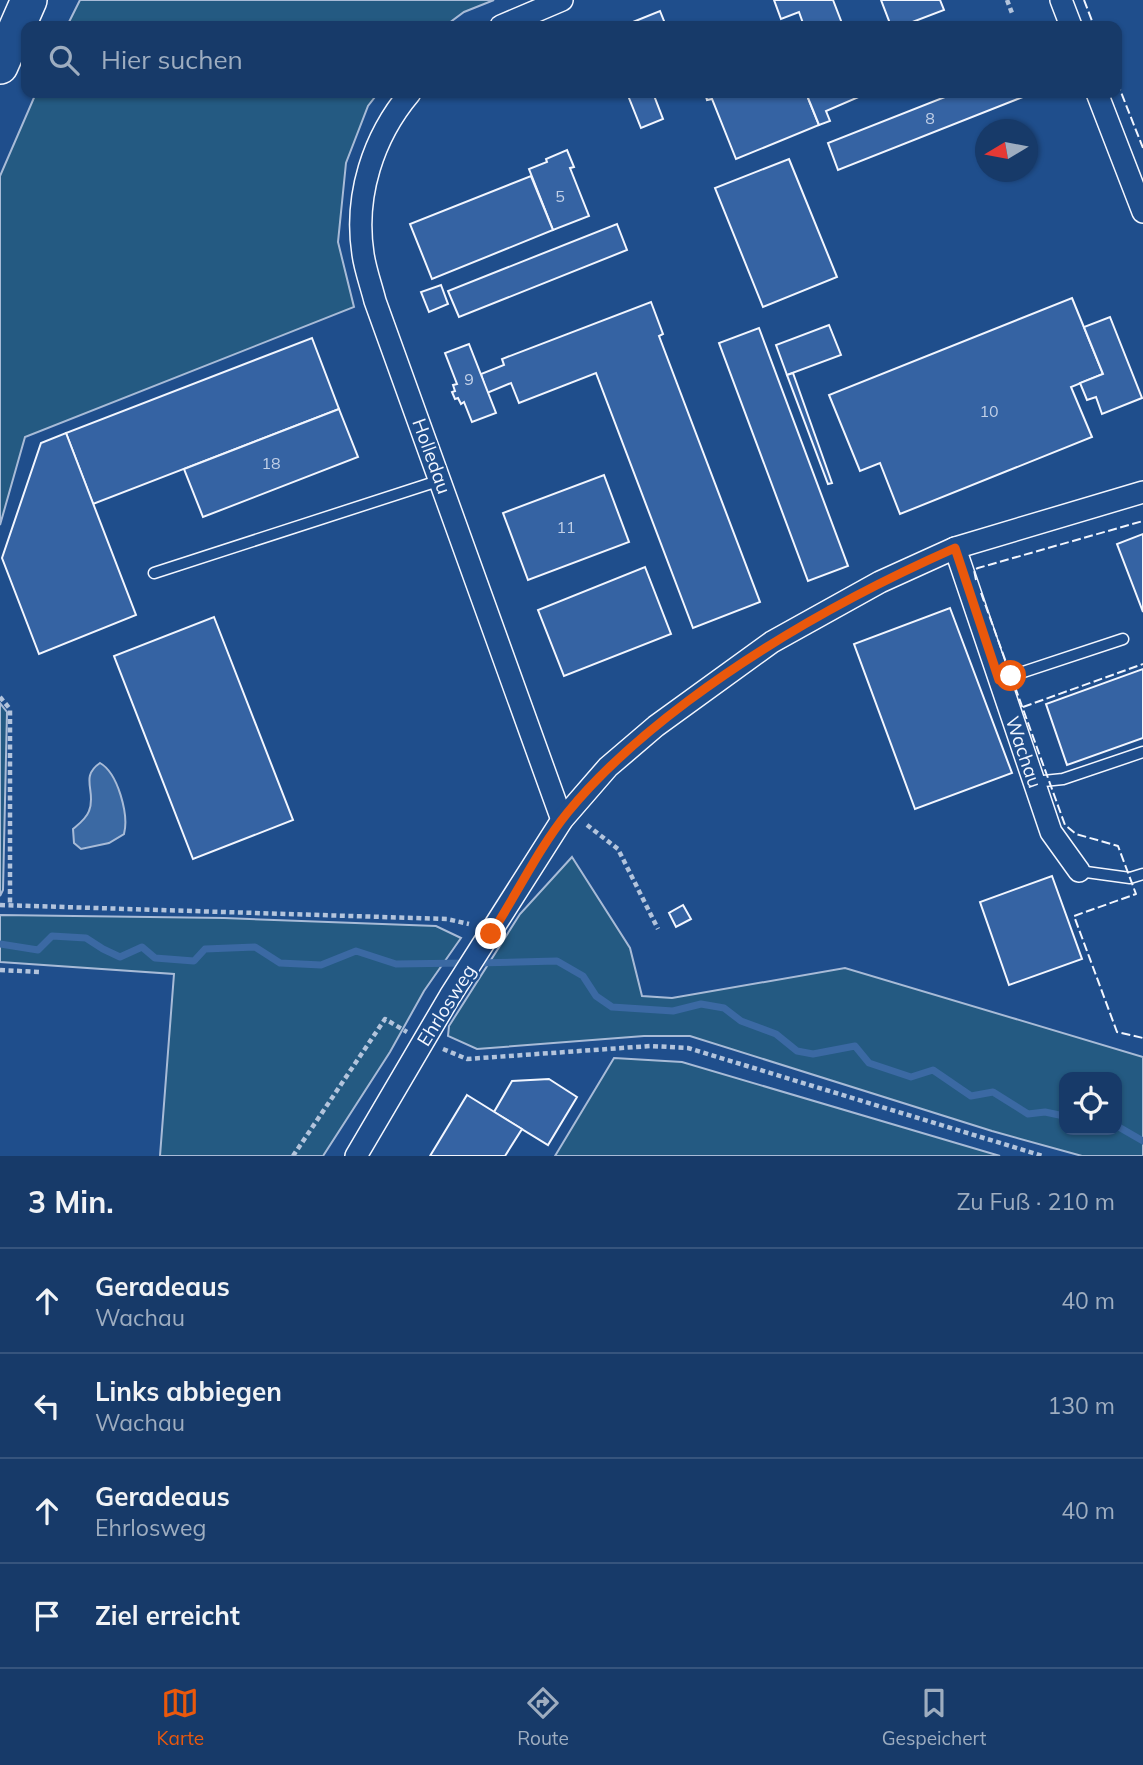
<!DOCTYPE html>
<html lang="de">
<meta charset="utf-8">
<style>
body{margin:0;font-family:Mulish,sans-serif;background:#20416f;color:#f1f3f6}
.controls{position:absolute;right:21px;bottom:21px;display:grid;overflow:hidden;border-radius:14px;box-shadow:0 2px 5px #0004}
.controls button{width:63px;height:63px;display:grid;place-items:center;padding:0;border:0;border-bottom:2px solid #36547d;background:#173a69;color:#f1f3f6;font:35px sans-serif}
.compass{position:absolute;left:975px;top:119px;width:63px;height:63px;border-radius:50%;background:#173a69;box-shadow:0 2px 5px #0004;rotate:260deg}
.stop{position:absolute;width:21px;height:21px;margin:-16px;border:5px solid #ea580c;border-radius:50%;background:#fff}
.stop.end{background:#ea580c;border-color:#fff;box-shadow:0 2px 7px #0008}
.list{margin:0;padding:0;list-style:none}
h2{display:flex;justify-content:space-between;align-items:center;height:91px;margin:0;padding:0 28px;font-size:30px}
h2 small{font-size:23px;font-weight:400;color:#9eadc0}
.list li{display:grid;grid-template-columns:46px 1fr auto;gap:21px;align-items:center;box-sizing:border-box;height:105px;padding:0 28px;border-top:2px solid #36547d}
.list b{display:block;font-size:26px;white-space:nowrap}
.list p{margin:0;font-size:23px;white-space:nowrap;color:#9eadc0}
.list em{font-size:23px;font-style:normal;color:#9eadc0}
.icon{flex:none;width:38px;height:38px;fill:none;stroke:currentColor;stroke-width:2;stroke-linecap:round;stroke-linejoin:round}
.map{position:relative;flex:none;width:1143px;height:1156px;overflow:hidden}
.search{position:absolute;background:#173a69;box-shadow:0 2px 5px #0004;left:21px;right:21px;top:21px;height:77px;display:flex;align-items:center;gap:18px;box-sizing:border-box;padding:0 24px;border-radius:14px;color:#9eadc0;font-size:26px}
.sheet{height:511px;background:#173a69}
nav{display:flex;justify-content:space-around;align-items:center;box-sizing:border-box;height:98px;border-top:2px solid #36547d;background:#173a69;font-size:19px;color:#9eadc0}
nav a{display:grid;justify-items:center;gap:4px}
nav .on{color:#ea580c}
.map>svg:first-child{display:block}
</style>
<div class="map">
<svg width="1143" height="1156" viewBox="0 0 1143 1156">
<rect width="100%" height="100%" fill="#1f4e8c"/>
<g fill="#245a82" stroke="#a8bbd7" stroke-width="2" fill-rule="evenodd">
<polygon points="80,0 494,0 464,12 445,26 67,26"/>
<polygon points="36,93 378,93 368,106 346,163 338,242 354,307 25,437 0,525 0,176"/>
<polygon points="0,703 7,712 3,890 0,896"/>
<path d="M572,857L630,948L642,996L672,998L845,968L1143,1057V1156H1082L992,1131L690,1036H644L477,1049L448,1036L449,1026L520,914ZM1064,1077H1117V1130H1064Z"/>
<polygon points="0,915 224,918 436,926 461,938 424,991 390,1052 323,1156 160,1156 174,974 0,962"/>
<polygon points="614,1058 682,1062 1000,1156 555,1156"/>
</g>
<path fill="#3b69a3" stroke="#a8bbd7" stroke-width="2" d="M100,763C118,773 129,815 124,834L109,843L81,849L74,843L73,829C79,824 86,819 89,811C97,792 79,777 100,763Z"/>
<g fill="none" stroke-linecap="round" stroke-linejoin="round">
<g stroke="#3b69a3" stroke-width="7">
<polyline points="0,944 38,950 52,936 86,938 103,949 120,957 142,947 155,958 194,961 205,949 255,947 280,963 321,965 356,951 396,964 465,963"/>
<polyline points="477,963 557,961 583,976 596,996 612,1007 673,1011 701,1004 724,1008 741,1021 776,1034 797,1051 813,1054 855,1046 869,1063 911,1077 933,1070 971,1096 993,1092 1028,1114 1045,1112 1064,1116"/>
<polyline points="1117,1126 1143,1141"/>
</g>
</g>
<g fill="#3563a3" stroke="#f2f6ff" stroke-width="2">
<polygon points="774,0 833,0 843,26 804,26 799,12 781,19"/>
<polygon points="881,0 940,0 944,10 902,26 891,26"/>
<polygon points="660,11 666,26 623,26"/>
<polygon points="627,93 653,93 663,119 641,128"/>
<polygon points="705,93 806,93 819,125 736,159 712,99 707,100"/>
<polygon points="806,93 860,93 861,96 826,111 830,121 819,125"/>
<polygon points="955,93 1033,93 838,170 828,143"/>
<polygon points="567,150 574,167 570,168 589,216 553,230 529,169 547,162 546,159"/>
<polygon points="789,159 837,277 763,307 715,188"/>
<polygon points="531,176 553,230 432,279 410,224"/>
<polygon points="617,224 627,250 459,317 448,291"/>
<polygon points="441,285 448,304 429,312 421,292"/>
<polygon points="1072,298 1103,374 1071,387 1092,437 900,514 880,463 860,471 829,395"/>
<polygon points="651,302 663,334 659,336 760,602 693,628 596,373 519,403 511,383 487,393 481,374 504,365 502,359"/>
<polygon points="1110,317 1142,398 1102,414 1096,397 1087,400 1080,383 1103,374 1084,327"/>
<polygon points="829,325 841,355 787,375 776,345"/>
<polygon points="759,328 848,566 808,581 719,343"/>
<polygon points="312,338 339,409 93,504 66,433"/>
<polygon points="469,344 496,413 472,422 464,402 461,404 458,398 455,399 452,392 455,391 453,385 457,384 445,353"/>
<polygon points="793,373 832,483 828,484 787,375"/>
<polygon points="339,409 358,457 203,517 184,469"/>
<polygon points="66,433 136,615 39,654 2,558 41,443"/>
<polygon points="604,475 629,542 528,580 503,513"/>
<polygon points="1143,534 1143,612 1117,544"/>
<polygon points="645,567 671,634 564,676 538,610"/>
<polygon points="950,608 1012,773 915,809 854,644"/>
<polygon points="214,617 293,820 193,859 114,656"/>
<polygon points="1143,669 1143,738 1067,765 1046,704"/>
<polygon points="1052,876 1082,959 1009,985 980,902"/>
<polygon points="683,905 691,919 676,927 669,913"/>
<polygon points="549,1079 577,1097 548,1145 494,1112 512,1081"/>
<polygon points="467,1095 522,1129 505,1156 430,1156"/>
</g>
<g fill="none" stroke-linecap="round" stroke-linejoin="round">
<defs>
<g id="lane">
<polyline points="154,573 441,480"/>
<polyline points="999,680 1123,639"/>
<polyline points="1034,782 1063,779 1143,752"/>
<polyline points="1079,871 1130,878 1143,874"/>
</g>
<g id="street">
<polyline points="1061,0 1071,26"/>
<polyline points="501,26 562,0"/>
<path d="M410,93C373,137 354,196 363,254C365,269 371,285 375,301L562,820"/>
<polyline points="1097,93 1143,212"/>
<polyline points="955,548 1051,832 1079,871"/>
<polyline points="356,1156 450,996 562,820 608,767 656,726 772,642 880,582 955,548 1143,492"/>
</g>
<polyline id="primary" points="0,66 29,0"/>
</defs>
<use href="#lane" stroke="#f2f6ff" stroke-width="13"/>
<use href="#street" stroke="#f2f6ff" stroke-width="24"/>
<use href="#primary" stroke="#f2f6ff" stroke-width="38"/>
<g stroke="#b3c4dc" stroke-width="4.5" stroke-dasharray="5 3.5" stroke-linecap="butt">
<polyline points="1007,0 1012,13"/>
<polyline points="0,697 10,709 10,905"/>
<polyline points="587,825 618,849 658,929"/>
<polyline points="0,905 447,919 469,924"/>
<polyline points="0,970 39,972"/>
<polyline points="443,1049 467,1059 650,1046 688,1048 1043,1156"/>
<polyline points="293,1156 385,1019 407,1032"/>
</g>
<use href="#lane" stroke="#1f4e8c" stroke-width="10"/>
<use href="#street" stroke="#1f4e8c" stroke-width="21"/>
<use href="#primary" stroke="#1f4e8c" stroke-width="35"/>
<g stroke="#f2f6ff" stroke-width="2" stroke-dasharray="9 3.5" stroke-linecap="butt">
<polyline points="1084,0 1094,26"/>
<polyline points="1117,82 1143,148"/>
<polyline points="976,580 974,570 978,568 1143,521"/>
<polyline points="981,593 1065,825 1076,834 1118,846 1136,894 1074,916 1117,1032 1143,1038"/>
<polyline points="1023,707 1143,664"/>
</g>
</g>
<g fill="none" stroke-linecap="round" stroke-linejoin="round">
<path stroke="#ea580c" stroke-width="9" d="M491,934C517,894 538,849 568,812C603,769 644,734 688,701C771,639 860,590 955,548L999,680L1011,676"/>
</g>
<g text-anchor="middle" stroke-width="5" stroke-linejoin="round" paint-order="stroke">
<g font-size="16" fill="#c3d1e8">
<text x="930" y="124">8</text>
<text x="560" y="202">5</text>
<text x="469" y="385">9</text>
<text x="989" y="417">10</text>
<text x="271" y="469">18</text>
<text x="566" y="533">11</text>
</g>
<g font-size="19" fill="#f2f6ff" stroke="#1f4e8c">
<text transform="translate(432 456) rotate(70)" y="7">Holledau</text>
<text transform="translate(1024 752) rotate(71)" y="7">Wachau</text>
<text transform="translate(446 1005) rotate(-58)" y="7">Ehrlosweg</text>
</g>
</g>
</svg>
<div class="controls">
<button><svg class="icon" aria-label="locate" viewBox="0 0 24 24"><circle cx="12" cy="12" r="6"/><path d="M12 2v4M12 18v4M2 12h4M18 12h4"/></svg></button>
</div>
<svg class="compass" viewBox="-18 -18 36 36"><path d="M0-13l5 13h-10z" fill="#e53935"/><path d="M0 13l5-13h-10z" fill="#9eadc0"/></svg>
<div class="stop" style="left:1011px;top:676px"></div>
<div class="stop end" style="left:491px;top:934px"></div>
<div class="search"><svg class="icon" aria-label="search" viewBox="0 0 24 24"><circle cx="10" cy="10" r="6"/><path d="M15 15l6 6"/></svg>Hier suchen</div>
</div>
<section class="sheet">
<h2>3 Min.<small>Zu Fuß · 210 m</small></h2>
<ul class="list">
<li><svg class="icon" aria-label="ahead" viewBox="0 0 24 24"><path d="M12 20V5M6 11l6-6 6 6"/></svg><div><b>Geradeaus</b><p>Wachau</p></div><em>40 m</em></li>
<li><svg class="icon" aria-label="left" viewBox="0 0 24 24"><path d="M17 20v-9H6M10 6l-5 5 5 5"/></svg><div><b>Links abbiegen</b><p>Wachau</p></div><em>130 m</em></li>
<li><svg class="icon" aria-label="ahead" viewBox="0 0 24 24"><path d="M12 20V5M6 11l6-6 6 6"/></svg><div><b>Geradeaus</b><p>Ehrlosweg</p></div><em>40 m</em></li>
<li><svg class="icon" aria-label="arrive" viewBox="0 0 24 24"><path d="M6 21V4h12l-3 4 3 4H6"/></svg><div><b>Ziel erreicht</b></div></li>
</ul>
</section>
<nav>
<a class="on"><svg class="icon" aria-label="map" viewBox="0 0 24 24"><path d="M3 6l6-2 6 2 6-2v14l-6 2-6-2-6 2zM9 4v14M15 6v14"/></svg>Karte</a>
<a><svg class="icon" aria-label="directions" viewBox="0 0 24 24"><path d="M12 3l9 9-9 9-9-9zM9 14v-3h6M13 9l2 2-2 2"/></svg>Route</a>
<a><svg class="icon" aria-label="saved" viewBox="0 0 24 24"><path d="M7 4h10v16l-5-4-5 4z"/></svg>Gespeichert</a>
</nav>
